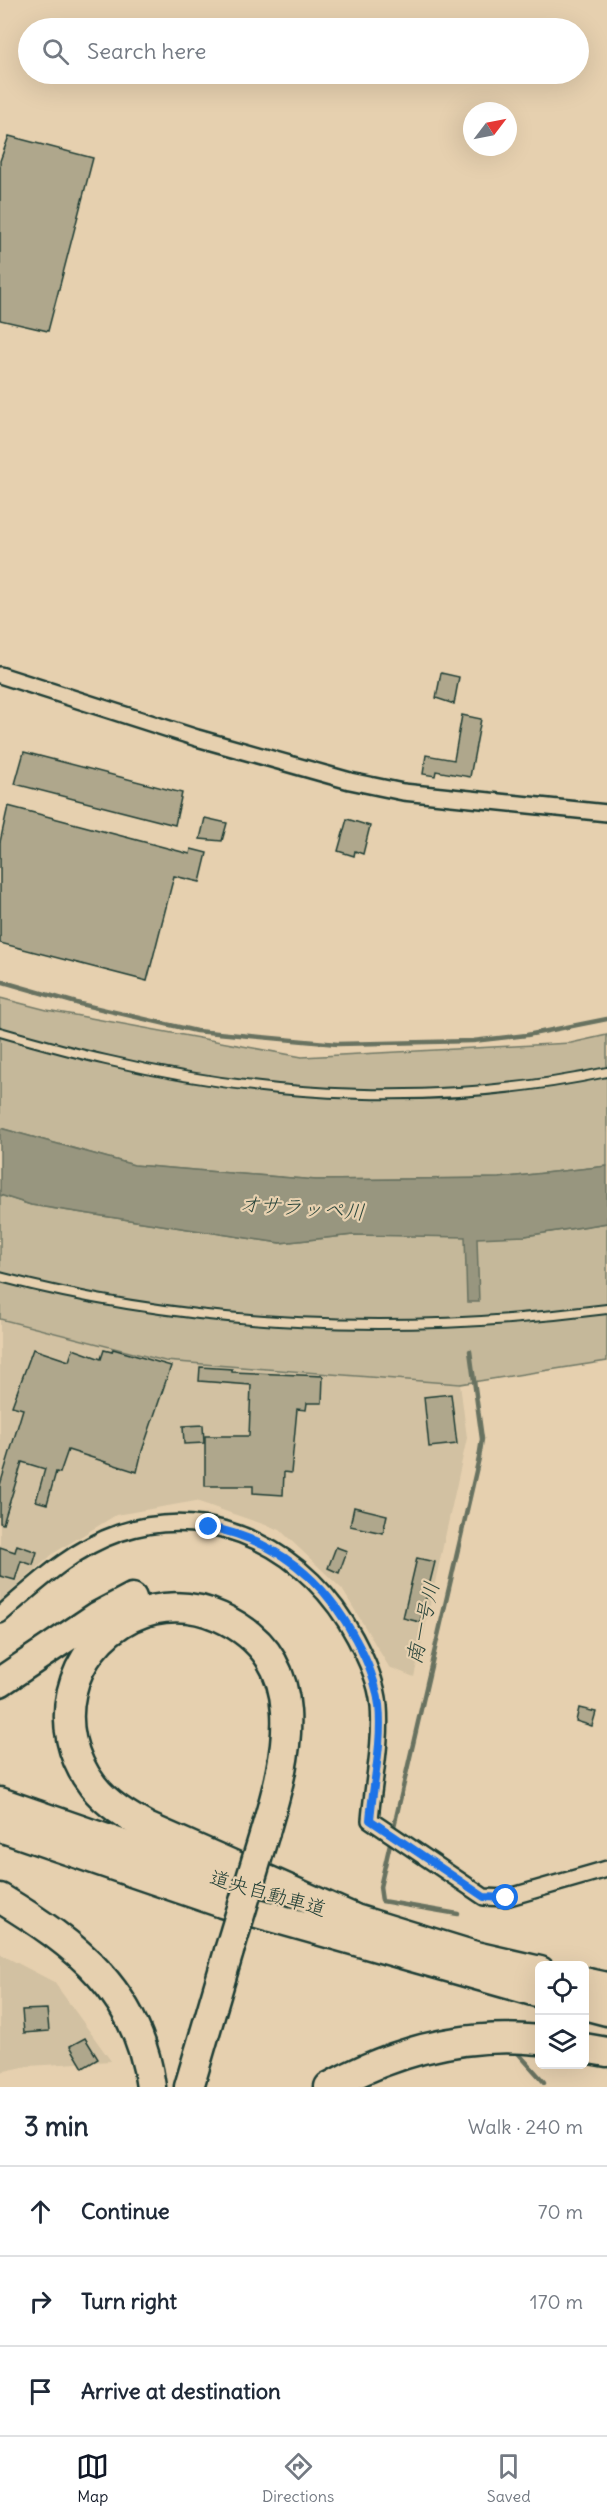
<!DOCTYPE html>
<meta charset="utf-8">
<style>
body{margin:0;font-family:Delius,"Klee One",sans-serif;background:#f6f6f7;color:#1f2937}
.controls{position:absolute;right:18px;bottom:18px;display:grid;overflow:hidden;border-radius:9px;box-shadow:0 6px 24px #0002}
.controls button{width:54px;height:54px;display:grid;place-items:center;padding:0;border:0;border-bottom:2px solid #e0e1e3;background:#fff;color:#1f2937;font:30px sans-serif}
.compass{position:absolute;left:463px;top:102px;width:54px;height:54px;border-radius:50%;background:#fff;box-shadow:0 6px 24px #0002;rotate:58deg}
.stop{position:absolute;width:18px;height:18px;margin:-14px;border:4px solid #1a73e8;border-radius:50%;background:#fff}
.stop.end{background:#1a73e8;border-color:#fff;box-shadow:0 2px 6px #0008}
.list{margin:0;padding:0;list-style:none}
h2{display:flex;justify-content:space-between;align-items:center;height:78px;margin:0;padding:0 24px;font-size:26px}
h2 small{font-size:20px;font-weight:400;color:#747a83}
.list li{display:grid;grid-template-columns:39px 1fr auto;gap:18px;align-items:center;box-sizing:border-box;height:90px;padding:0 24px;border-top:2px solid #e0e1e3}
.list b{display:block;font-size:22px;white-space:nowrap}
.list em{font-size:20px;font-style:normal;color:#747a83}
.icon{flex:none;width:33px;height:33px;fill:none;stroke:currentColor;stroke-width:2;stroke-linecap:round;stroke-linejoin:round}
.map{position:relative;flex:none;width:607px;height:2087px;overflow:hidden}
.search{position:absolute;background:#fff;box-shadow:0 6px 24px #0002;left:18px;right:18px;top:18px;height:66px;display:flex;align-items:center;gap:15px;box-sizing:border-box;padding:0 21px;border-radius:33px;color:#747a83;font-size:22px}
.sheet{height:348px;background:#fff}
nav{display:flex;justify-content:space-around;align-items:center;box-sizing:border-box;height:84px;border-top:2px solid #e0e1e3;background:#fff;font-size:16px;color:#747a83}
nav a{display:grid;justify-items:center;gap:3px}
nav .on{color:#111827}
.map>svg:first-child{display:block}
</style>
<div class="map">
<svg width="607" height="2087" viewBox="0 0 607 2087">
<rect width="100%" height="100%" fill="#e6d0af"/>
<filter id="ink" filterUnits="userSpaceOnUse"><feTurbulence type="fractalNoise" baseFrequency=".0167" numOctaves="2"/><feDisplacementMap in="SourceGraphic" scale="12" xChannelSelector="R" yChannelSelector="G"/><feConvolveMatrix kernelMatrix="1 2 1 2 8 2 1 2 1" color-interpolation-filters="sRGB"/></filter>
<g filter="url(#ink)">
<g fill="#d2c1a2">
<polygon points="0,1319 165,1361 460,1384 467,1438 414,1677 389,1667 342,1589 280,1530 196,1501 116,1515 54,1553 0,1601"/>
<polygon points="0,1954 54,1982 111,2061 28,2066 0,2072"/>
</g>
<g fill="#c5b89a" stroke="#727a67" stroke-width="1.5">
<polygon points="0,998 47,1010 302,1057 571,1043 607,1035 607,1166 499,1178 316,1180 134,1165 0,1128"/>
<polygon points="0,1195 31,1205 280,1243 353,1235 525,1236 607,1223 607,1361 460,1384 165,1361 0,1319"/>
</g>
<polygon fill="#98967f" stroke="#687261" stroke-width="1.5" points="0,1128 134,1165 316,1180 499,1178 607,1166 607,1223 525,1236 477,1238 479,1302 467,1302 465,1237 353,1235 280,1243 31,1205 0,1195"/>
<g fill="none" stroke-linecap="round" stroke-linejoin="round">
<g stroke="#687261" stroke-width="4.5">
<polyline points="0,981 80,1004 196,1031 337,1044 473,1041 527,1035 607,1019"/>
<polyline points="458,1914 382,1901 380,1887 479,1458 482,1439 470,1351"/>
<polyline points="518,2053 544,2082"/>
</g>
</g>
<g fill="#afa78c" stroke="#1f3d34" stroke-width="1.5">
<polygon points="9,136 93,158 48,331 0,320 0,161"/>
<polygon points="441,673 459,677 454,704 436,698"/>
<polygon points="462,715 481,719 470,777 436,771 435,776 423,774 426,755 454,760"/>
<polygon points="24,752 182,793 175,825 15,784"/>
<polygon points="8,806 190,854 191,849 207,853 200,882 174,876 147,981 0,943 0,842"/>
<polygon points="205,818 227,823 222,841 200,839"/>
<polygon points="347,819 370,826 363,854 355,851 354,856 338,851"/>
<polygon points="33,1349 69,1361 73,1349 101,1359 104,1350 112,1352 113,1349 171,1366 142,1451 137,1472 68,1450 60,1473 56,1472 47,1504 36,1501 45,1469 22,1462 3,1524 0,1523 0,1485 23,1409 12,1406"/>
<polygon points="200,1367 232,1369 232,1372 323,1376 322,1403 307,1403 306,1410 297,1409 291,1473 284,1472 283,1495 253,1493 253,1486 205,1486 205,1436 249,1436 251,1385 199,1381"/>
<polygon points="451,1394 457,1444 429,1447 424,1397"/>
<polygon points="203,1425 204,1443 184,1444 183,1426"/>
<polygon points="354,1507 387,1515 383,1533 350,1526"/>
<polygon points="17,1545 37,1552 33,1565 21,1561 15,1580 0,1576 0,1547 15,1552"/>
<polygon points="336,1547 347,1551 339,1573 328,1568"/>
<polygon points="417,1558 435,1562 420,1622 403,1618"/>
<polygon points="579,1708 596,1712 592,1726 576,1721"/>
<polygon points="47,2009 49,2031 24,2033 22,2010"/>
<polygon points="85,2038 98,2059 83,2068 70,2046"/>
</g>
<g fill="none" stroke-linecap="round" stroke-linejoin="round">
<defs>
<g id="service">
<path d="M0,1032C35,1042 70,1052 106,1060C270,1099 442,1107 607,1072"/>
<path d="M0,1277C196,1329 406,1335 607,1309"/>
</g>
<g id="minor">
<polyline points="0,675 197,738 350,781 403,792 607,813"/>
<path d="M0,1615C37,1583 72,1549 119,1533C216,1501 310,1552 355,1638C366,1659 377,1682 379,1706C382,1743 373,1783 370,1820L484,1897L506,1898L607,1869"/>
</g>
<g id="motorway">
<polyline points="0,1682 98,1616 132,1598"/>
<polyline points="0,1802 242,1886"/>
<polyline points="0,1827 222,1903 540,1993"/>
<path d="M265,1832C288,1755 313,1659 220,1617C192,1604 160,1604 132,1617C67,1649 49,1729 93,1786C107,1804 127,1816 147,1827L351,1917"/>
<path d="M0,1898C76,1944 139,1992 151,2087"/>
<polyline points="332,1912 475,1956 540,1971"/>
<polyline points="584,1982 607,1987"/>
<polyline points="584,2005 607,2011"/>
<polyline points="584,2048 607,2052"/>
<polyline points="189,2087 229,1951"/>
<path d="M329,2087C394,2051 465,2032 540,2040"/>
</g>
</defs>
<use href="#service" stroke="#1f3d34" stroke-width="12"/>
<use href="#minor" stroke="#1f3d34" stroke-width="20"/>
<use href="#motorway" stroke="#1f3d34" stroke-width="33"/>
<use href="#service" stroke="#e6d0af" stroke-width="8"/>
<use href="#minor" stroke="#e6d0af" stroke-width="15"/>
<use href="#motorway" stroke="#e6d0af" stroke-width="28"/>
<defs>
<polyline id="motorway-bridge" points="229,1951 265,1832"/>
</defs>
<use href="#motorway-bridge" stroke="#1f3d34" stroke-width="33" stroke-linecap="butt"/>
<use href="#motorway-bridge" stroke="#e6d0af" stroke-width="28"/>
</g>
</g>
<g fill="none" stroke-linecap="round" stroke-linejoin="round" filter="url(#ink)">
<path stroke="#1a73e8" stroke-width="8" d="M209,1527C276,1540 325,1580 356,1640C367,1660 376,1682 379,1705C383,1742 373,1783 370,1820L484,1897L506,1898"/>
</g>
<g text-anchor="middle" stroke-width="4.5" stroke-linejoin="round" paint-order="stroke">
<g font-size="20" fill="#1f3d34" stroke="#e6d0af">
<text transform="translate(268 1893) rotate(16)" y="7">道央自動車道</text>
</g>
<g font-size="21" font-style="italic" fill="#2b463c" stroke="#e6d0af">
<text transform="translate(302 1208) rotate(4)" y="7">オサラッペ川</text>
<text transform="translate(423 1623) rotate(-77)" y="7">南一号川</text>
</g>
</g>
</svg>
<div class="controls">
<button><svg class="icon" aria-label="locate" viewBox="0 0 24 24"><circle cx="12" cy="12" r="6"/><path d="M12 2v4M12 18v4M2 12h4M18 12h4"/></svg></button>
<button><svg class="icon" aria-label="layers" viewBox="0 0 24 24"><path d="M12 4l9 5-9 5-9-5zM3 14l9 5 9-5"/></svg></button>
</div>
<svg class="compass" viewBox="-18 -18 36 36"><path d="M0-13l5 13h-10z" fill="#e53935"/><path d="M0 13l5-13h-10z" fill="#747a83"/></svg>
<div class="stop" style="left:506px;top:1898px"></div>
<div class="stop end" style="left:209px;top:1527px"></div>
<div class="search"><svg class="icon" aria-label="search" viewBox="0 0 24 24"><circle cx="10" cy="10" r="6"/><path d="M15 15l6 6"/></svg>Search here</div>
</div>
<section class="sheet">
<h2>3 min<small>Walk · 240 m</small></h2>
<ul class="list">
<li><svg class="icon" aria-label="ahead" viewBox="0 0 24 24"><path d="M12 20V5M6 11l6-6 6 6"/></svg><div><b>Continue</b></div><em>70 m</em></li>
<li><svg class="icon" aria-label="right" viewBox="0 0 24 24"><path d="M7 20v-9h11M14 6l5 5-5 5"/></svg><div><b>Turn right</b></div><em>170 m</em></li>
<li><svg class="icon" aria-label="arrive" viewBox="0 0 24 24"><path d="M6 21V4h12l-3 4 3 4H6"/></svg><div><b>Arrive at destination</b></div></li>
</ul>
</section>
<nav>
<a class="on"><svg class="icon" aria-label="map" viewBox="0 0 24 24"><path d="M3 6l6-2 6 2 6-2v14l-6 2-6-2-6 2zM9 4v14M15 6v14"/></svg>Map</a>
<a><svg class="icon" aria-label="directions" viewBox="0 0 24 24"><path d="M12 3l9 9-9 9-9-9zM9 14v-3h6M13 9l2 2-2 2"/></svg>Directions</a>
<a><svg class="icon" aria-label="saved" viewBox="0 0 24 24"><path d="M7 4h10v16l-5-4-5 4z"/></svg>Saved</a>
</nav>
